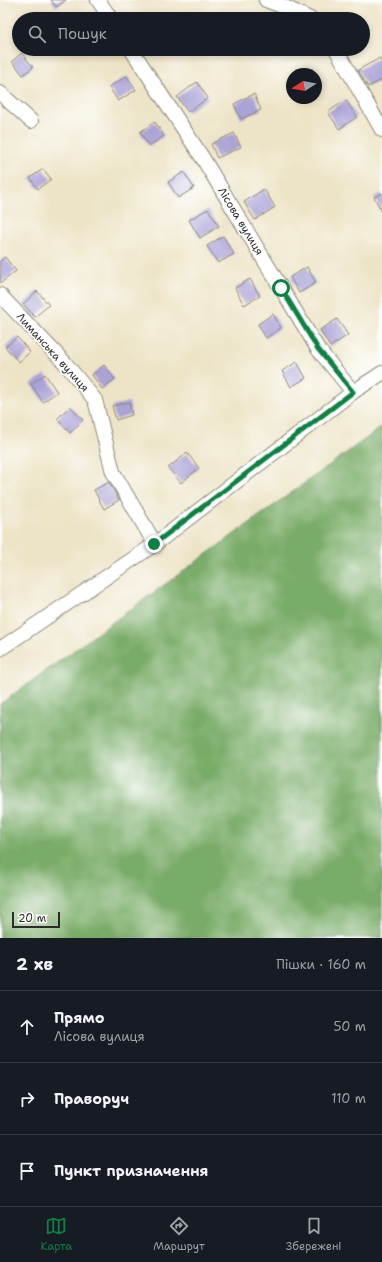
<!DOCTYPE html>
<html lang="uk">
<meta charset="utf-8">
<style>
body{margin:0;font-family:"Shantell Sans",sans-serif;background:#242831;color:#f1f3f6}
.compass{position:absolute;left:286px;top:68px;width:36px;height:36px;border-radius:50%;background:#171b24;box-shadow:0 2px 6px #0003;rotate:259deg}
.scale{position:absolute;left:12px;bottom:10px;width:48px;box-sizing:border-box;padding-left:4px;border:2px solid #2b2b2b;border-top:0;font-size:11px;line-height:14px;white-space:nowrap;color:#2b2b2b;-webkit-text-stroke:3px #fff;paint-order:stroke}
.stop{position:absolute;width:12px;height:12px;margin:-9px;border:3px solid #0b8043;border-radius:50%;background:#fff}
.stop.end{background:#0b8043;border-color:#fff;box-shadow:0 1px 4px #0008}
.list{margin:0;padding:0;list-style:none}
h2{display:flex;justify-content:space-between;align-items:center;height:52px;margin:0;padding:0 16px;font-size:17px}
h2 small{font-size:13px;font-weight:400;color:#9ea1a6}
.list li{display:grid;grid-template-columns:26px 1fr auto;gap:12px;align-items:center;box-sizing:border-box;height:72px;padding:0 16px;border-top:1px solid #363941}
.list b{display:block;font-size:15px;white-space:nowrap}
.list p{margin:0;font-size:13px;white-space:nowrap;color:#9ea1a6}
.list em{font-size:13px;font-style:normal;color:#9ea1a6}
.icon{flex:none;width:22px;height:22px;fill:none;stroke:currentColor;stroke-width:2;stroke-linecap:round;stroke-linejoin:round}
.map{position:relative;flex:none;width:382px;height:938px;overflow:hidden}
.search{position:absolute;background:#171b24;box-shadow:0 2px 6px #0003;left:12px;right:12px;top:12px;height:44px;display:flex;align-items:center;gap:10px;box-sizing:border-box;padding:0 14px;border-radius:22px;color:#9ea1a6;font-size:15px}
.sheet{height:268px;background:#171b24}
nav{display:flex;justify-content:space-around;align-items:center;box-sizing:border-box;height:56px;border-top:1px solid #363941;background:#171b24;font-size:11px;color:#9ea1a6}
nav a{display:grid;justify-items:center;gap:2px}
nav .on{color:#0b8043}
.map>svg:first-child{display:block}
</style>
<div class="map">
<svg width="382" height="938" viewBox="0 0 382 938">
<rect width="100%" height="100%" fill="#fff"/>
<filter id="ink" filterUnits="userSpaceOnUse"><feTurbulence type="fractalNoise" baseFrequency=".025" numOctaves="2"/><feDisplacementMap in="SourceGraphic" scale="8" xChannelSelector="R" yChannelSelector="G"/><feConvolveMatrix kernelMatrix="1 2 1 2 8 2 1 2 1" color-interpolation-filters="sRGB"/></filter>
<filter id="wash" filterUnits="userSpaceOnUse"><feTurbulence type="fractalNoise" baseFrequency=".012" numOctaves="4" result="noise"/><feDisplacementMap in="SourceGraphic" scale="16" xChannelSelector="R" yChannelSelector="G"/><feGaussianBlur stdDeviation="0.9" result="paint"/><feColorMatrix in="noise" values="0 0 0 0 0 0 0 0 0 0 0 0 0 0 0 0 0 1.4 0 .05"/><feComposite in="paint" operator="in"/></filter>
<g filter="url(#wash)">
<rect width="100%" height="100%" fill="#ede4c6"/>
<polygon fill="#79ac68" stroke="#526c4a" points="382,427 382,938 0,938 0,704"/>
<g id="blocks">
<g fill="#aaa3d7">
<polygon points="51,0 66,0 56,7"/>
<polygon points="22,53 33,67 23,75 12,61"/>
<polygon points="380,58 382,62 382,80 368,87 358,70"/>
<polygon points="127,76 136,90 118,101 109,87"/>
<polygon points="197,82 208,98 188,112 177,97"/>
<polygon points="254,94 261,110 241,119 234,104"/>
<polygon points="346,100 357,117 339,129 328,112"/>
<polygon points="155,122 164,136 149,146 140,132"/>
<polygon points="234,133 241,147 217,158 211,144"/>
<polygon points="43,169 51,179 38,189 30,178"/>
<polygon points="184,172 194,188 178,198 168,182"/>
<polygon points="264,189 275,207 255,220 244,202"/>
<polygon points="382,193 382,212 374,197"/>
<polygon points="208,209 219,226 200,238 189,220"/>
<polygon points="223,236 234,254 218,263 207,246"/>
<polygon points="5,257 16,271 1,283 0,281 0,261"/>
<polygon points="307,267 316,283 299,293 290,277"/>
<polygon points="250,279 260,296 244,305 235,288"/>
<polygon points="37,291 49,305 35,317 23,304"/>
<polygon points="273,314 281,328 266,338 258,324"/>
<polygon points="337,319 348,335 330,347 320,330"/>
<polygon points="17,337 30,352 19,362 5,347"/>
<polygon points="297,362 306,378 291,387 282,371"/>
<polygon points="104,365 115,379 102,389 92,375"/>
<polygon points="45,374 57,392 43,402 31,384"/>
<polygon points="129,402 132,415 116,420 112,406"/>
<polygon points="70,406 83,420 70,433 57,419"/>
<polygon points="187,453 199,468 181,483 168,468"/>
<polygon points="109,482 119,500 104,509 94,490"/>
</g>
</g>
</g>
<g filter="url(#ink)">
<use href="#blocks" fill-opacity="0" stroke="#8c8878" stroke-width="1"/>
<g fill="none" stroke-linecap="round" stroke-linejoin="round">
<defs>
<g id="minor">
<polyline points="98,0 111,19"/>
<polyline points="266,0 287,8 310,19"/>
<polyline points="131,49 202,157 318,349 353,392"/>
<polyline points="336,49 382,130"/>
<polyline points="0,93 31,121"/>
<polyline points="0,295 65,363 95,400 113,472 155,544"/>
<polyline points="0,649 155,544 353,392 382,373"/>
</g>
</defs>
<use href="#minor" stroke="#8c8878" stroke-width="16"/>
<use href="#minor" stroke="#fff" stroke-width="14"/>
</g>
</g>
<g fill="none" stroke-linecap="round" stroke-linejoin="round" filter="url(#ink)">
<polyline stroke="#0b8043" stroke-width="5" points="154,544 353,392 318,349 281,288"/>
</g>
<g text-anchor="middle" stroke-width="3.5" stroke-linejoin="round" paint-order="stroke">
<g font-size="11" fill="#2b2b2b" stroke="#fff">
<text transform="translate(241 221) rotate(59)" y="4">Лісова вулиця</text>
<text transform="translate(53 352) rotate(48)" y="4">Лиманська вулиця</text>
</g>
</g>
</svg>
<svg class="compass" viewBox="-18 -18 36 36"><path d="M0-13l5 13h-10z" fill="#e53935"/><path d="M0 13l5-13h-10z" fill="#9ea1a6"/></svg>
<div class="scale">20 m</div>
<div class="stop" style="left:281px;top:288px"></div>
<div class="stop end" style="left:154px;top:544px"></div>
<div class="search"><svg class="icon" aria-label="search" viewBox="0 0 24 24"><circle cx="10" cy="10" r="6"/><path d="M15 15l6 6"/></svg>Пошук</div>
</div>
<section class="sheet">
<h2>2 хв<small>Пішки · 160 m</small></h2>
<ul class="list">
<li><svg class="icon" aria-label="ahead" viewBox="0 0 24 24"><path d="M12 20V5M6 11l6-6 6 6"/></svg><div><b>Прямо</b><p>Лісова вулиця</p></div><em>50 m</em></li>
<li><svg class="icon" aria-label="right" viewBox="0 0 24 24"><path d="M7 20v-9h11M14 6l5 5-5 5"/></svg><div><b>Праворуч</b></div><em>110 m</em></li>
<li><svg class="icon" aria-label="arrive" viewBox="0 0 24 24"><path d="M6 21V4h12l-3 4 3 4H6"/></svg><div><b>Пункт призначення</b></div></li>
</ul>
</section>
<nav>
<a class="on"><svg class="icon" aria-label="map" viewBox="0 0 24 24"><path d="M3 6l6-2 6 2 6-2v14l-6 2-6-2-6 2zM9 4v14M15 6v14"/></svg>Карта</a>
<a><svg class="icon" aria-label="directions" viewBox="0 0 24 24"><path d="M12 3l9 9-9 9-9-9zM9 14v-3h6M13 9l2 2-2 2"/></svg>Маршрут</a>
<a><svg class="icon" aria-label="saved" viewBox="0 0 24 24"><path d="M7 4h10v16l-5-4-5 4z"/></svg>Збережені</a>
</nav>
